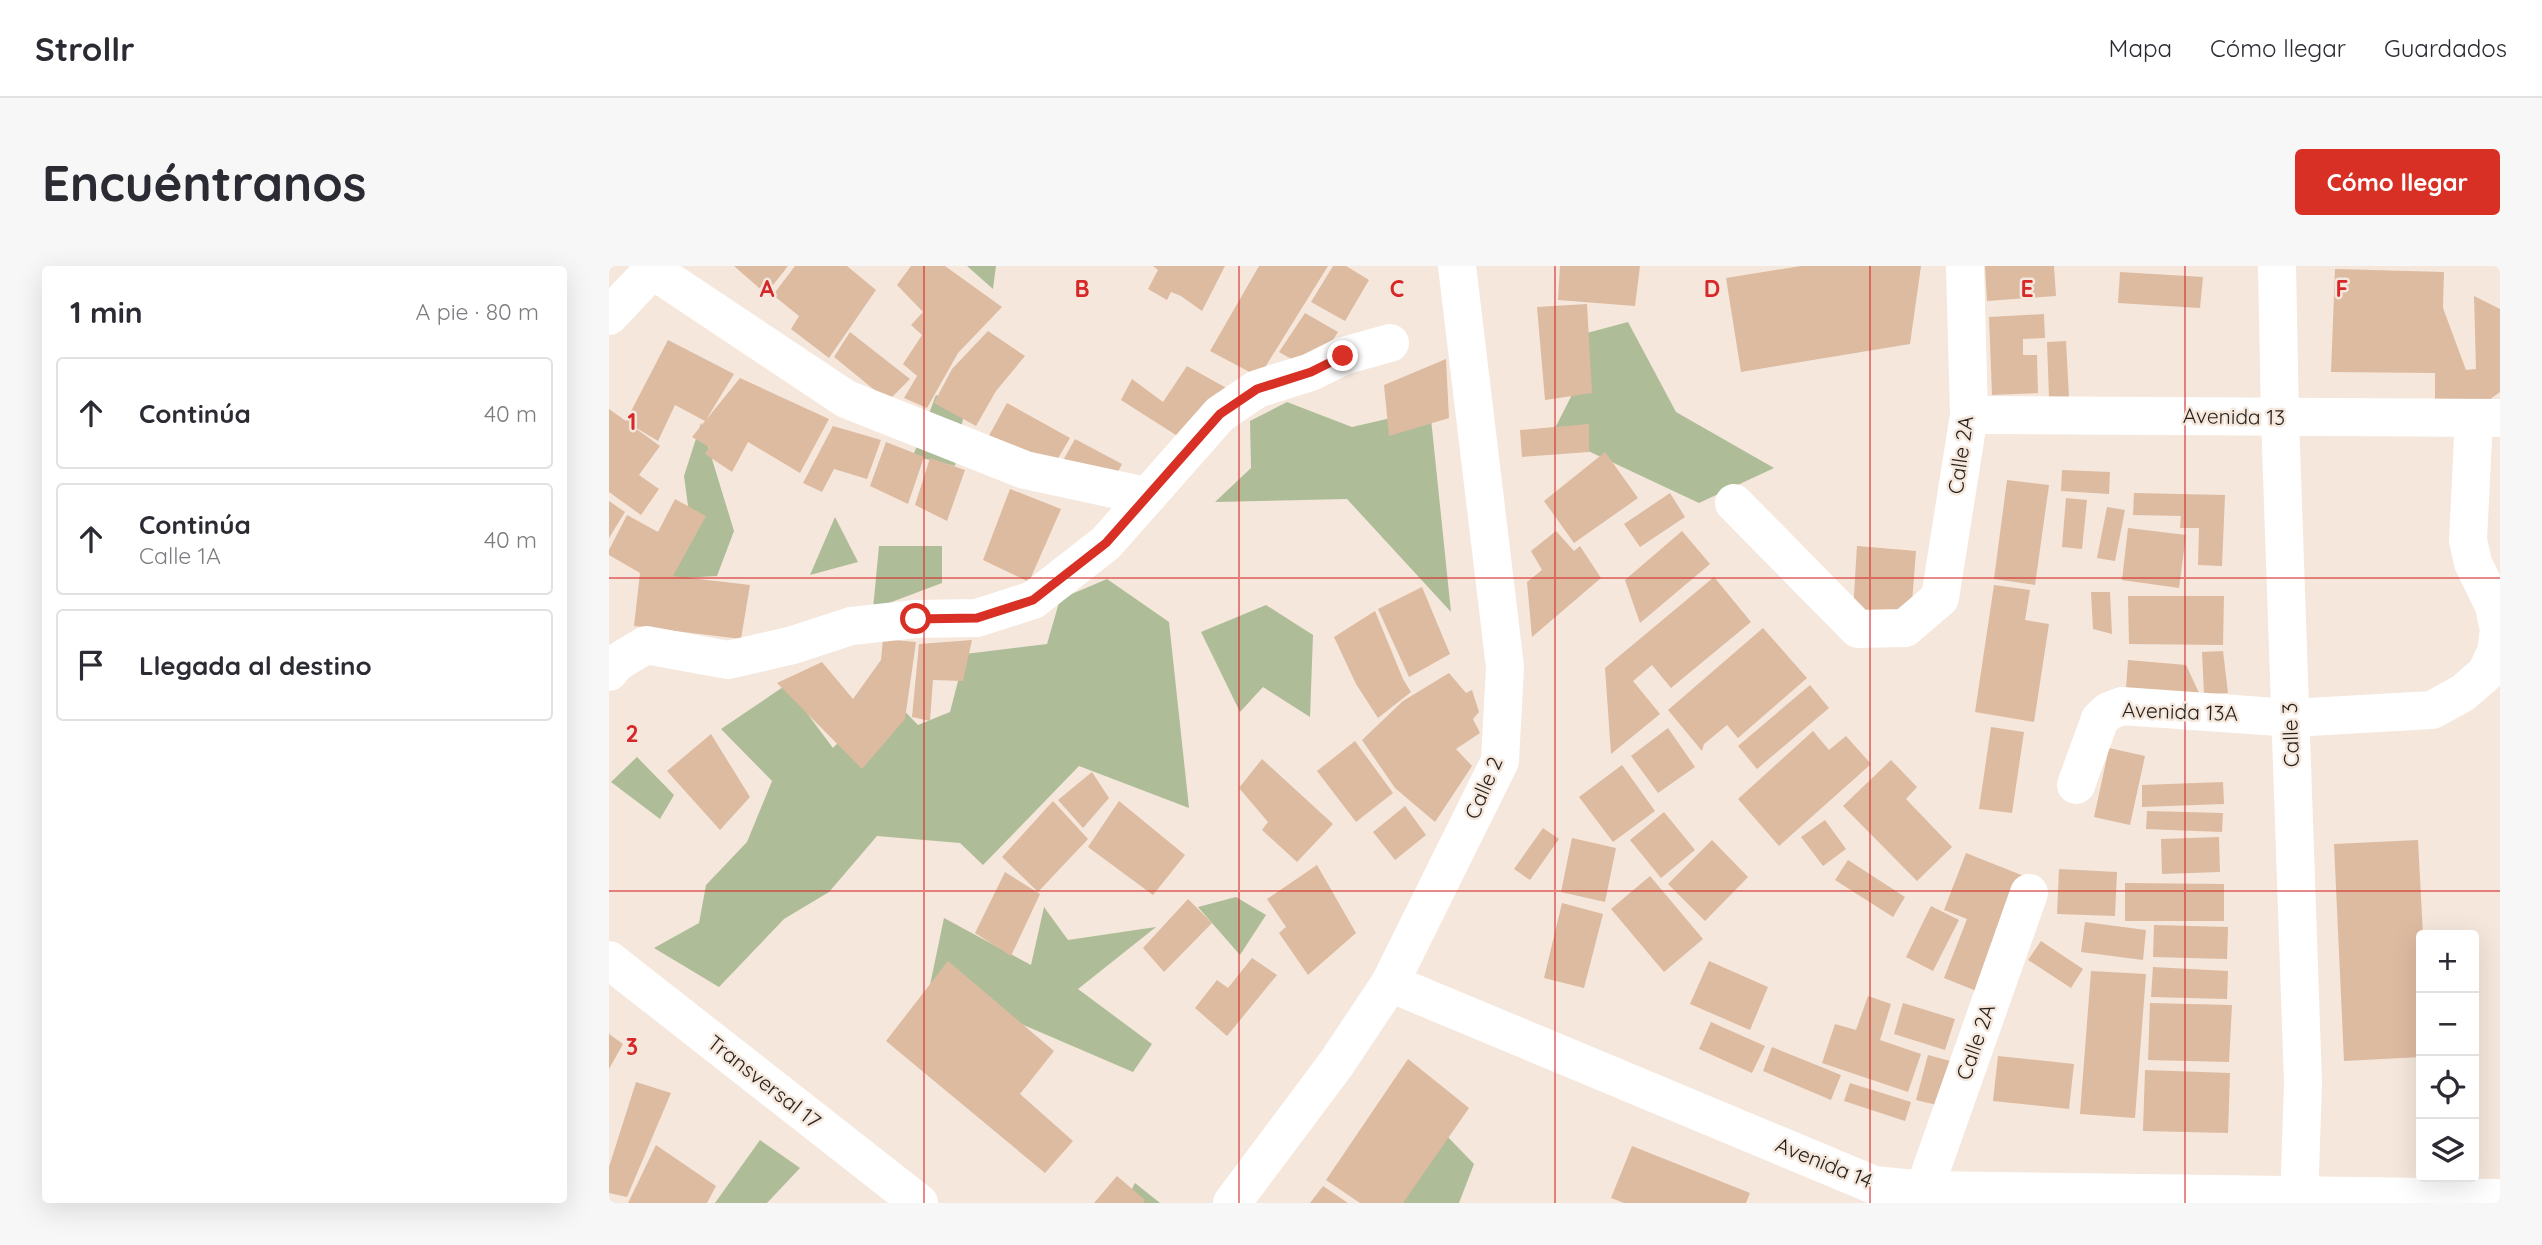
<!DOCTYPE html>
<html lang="es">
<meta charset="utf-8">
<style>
body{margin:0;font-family:Quicksand,sans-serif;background:#f7f7f7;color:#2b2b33}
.controls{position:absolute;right:21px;bottom:21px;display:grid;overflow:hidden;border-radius:7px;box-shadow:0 7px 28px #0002}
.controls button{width:63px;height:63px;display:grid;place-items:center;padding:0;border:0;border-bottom:2px solid #e1e1e2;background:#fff;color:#2b2b33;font:35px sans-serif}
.stop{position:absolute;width:21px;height:21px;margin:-16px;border:5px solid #d93025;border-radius:50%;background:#fff}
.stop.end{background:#d93025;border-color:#fff;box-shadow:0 2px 7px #0008}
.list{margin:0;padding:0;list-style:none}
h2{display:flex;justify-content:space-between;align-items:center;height:91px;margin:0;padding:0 28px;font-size:30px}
h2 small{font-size:23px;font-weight:400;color:#7c7c81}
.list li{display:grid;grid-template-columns:46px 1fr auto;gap:21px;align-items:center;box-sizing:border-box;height:112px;margin:0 14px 14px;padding:0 14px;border:2px solid #e1e1e2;border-radius:7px}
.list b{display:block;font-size:26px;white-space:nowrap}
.list p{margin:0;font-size:23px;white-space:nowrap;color:#7c7c81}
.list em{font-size:23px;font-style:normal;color:#7c7c81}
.icon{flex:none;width:38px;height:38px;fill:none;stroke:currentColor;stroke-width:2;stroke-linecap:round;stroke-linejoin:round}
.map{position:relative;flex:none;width:1891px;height:937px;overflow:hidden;border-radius:7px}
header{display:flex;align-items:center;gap:42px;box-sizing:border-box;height:98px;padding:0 35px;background:#fff;border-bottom:2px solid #e1e1e2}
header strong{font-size:33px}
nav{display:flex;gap:38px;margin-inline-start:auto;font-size:24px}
.intro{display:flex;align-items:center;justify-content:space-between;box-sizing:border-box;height:168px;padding:0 42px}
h1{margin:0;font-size:49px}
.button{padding:18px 32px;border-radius:7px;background:#d93025;color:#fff;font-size:24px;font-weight:700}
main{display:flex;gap:42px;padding:0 42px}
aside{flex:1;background:#fff;border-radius:7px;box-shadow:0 7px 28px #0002}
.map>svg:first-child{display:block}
</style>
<header>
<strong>Strollr</strong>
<nav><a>Mapa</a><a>Cómo llegar</a><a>Guardados</a></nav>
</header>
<div class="intro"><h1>Encuéntranos</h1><a class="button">Cómo llegar</a></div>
<main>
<aside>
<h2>1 min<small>A pie · 80 m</small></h2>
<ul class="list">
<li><svg class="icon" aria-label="ahead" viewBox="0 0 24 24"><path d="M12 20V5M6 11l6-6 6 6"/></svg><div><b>Continúa</b></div><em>40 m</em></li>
<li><svg class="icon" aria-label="ahead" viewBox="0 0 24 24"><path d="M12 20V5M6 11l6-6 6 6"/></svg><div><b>Continúa</b><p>Calle 1A</p></div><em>40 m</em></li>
<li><svg class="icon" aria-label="arrive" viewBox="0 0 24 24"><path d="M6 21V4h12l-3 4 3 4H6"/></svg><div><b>Llegada al destino</b></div></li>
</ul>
</aside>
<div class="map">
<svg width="1891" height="937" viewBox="0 0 1891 937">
<rect width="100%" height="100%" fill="#f5e7db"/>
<g fill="#aebd98">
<polygon points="358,0 387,0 384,23"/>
<polygon points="1019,56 1067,146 1165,202 1090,237 943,168 970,115 978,67"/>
<polygon points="327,129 355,146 346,200 304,190"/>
<polygon points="678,136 743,161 821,143 842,346 738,233 606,236 642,202 641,155"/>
<polygon points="92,157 125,265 108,310 37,314 81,255 75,210"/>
<polygon points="226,251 249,296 201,309"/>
<polygon points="270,280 333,280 333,317 264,343"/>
<polygon points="498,313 560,356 580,542 470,500 374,599 351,577 268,570 220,626 175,653 110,721 45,682 90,657 97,619 138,576 163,515 112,463 177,419 224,482 277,426 309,459 341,446 356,388 438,378 451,333"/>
<polygon points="657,339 704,369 701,451 654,421 631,446 592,366"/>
<polygon points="28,491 65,529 51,553 2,516"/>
<polygon points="627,631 657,649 631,689 589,641"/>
<polygon points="435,641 459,674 547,661 469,723 543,778 524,806 321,719 335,652 422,699"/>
<polygon points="833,865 865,898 850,937 771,937"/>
<polygon points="151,874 191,902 158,937 106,937"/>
<polygon points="526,917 551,937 516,937"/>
</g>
<g fill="#ddbba1">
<polygon points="125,0 179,0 157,28"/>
<polygon points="186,0 238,0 267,24 220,92 182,63 190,50 164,29"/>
<polygon points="302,0 336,0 393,41 349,87 318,142 295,132 308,110 294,98 313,69 302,59 314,46 288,19"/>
<polygon points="544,0 616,0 593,45 572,30 562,26 558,34 539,23 549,4"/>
<polygon points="650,0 719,0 650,111 601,85"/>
<polygon points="724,0 737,0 760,14 736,55 702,36"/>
<polygon points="951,0 1031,0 1026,40 949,34"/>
<polygon points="1192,0 1312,0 1301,78 1132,106 1117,12"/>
<polygon points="1376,0 1445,0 1447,30 1378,35"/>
<polygon points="1726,3 1835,6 1834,42 1857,104 1867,103 1865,30 1891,43 1891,126 1880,134 1826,135 1826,107 1722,106"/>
<polygon points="1511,6 1594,11 1591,42 1509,37"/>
<polygon points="978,38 983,127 936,134 928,41"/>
<polygon points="696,47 729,66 704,105 670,86"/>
<polygon points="1435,48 1436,72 1414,73 1414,89 1428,89 1429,127 1383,129 1380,51"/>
<polygon points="379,65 416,90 387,125 367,160 325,137 343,103"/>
<polygon points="241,66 301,113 279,135 225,91"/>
<polygon points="59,74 125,108 97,154 131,112 220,153 191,207 139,176 123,206 96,188 100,181 83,171 96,155 66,139 49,175 19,157 51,180 30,209 50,223 32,249 0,226 0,143 17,155"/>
<polygon points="1457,75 1460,131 1440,132 1438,76"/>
<polygon points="837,93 840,152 780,170 775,119"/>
<polygon points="578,100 621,124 581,178 512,134 523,113 554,136"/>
<polygon points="398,137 461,172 442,204 377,175"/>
<polygon points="980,158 980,186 913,191 911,164"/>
<polygon points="224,160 272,174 258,213 225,203 213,226 194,217"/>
<polygon points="466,173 513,198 497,228 447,207"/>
<polygon points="277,176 315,191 299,238 261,220"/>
<polygon points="996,186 1029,232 965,277 935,235"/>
<polygon points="321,192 356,204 338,255 306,239"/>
<polygon points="1453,204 1501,206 1500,228 1452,225"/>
<polygon points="1398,214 1440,219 1426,319 1385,313"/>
<polygon points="401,223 452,243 420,316 374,294"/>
<polygon points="1061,227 1076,251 1031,281 1015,258"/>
<polygon points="1525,227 1616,229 1613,300 1589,299 1590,262 1571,262 1572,250 1524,249"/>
<polygon points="1457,232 1478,234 1473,283 1453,281"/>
<polygon points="66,233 97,250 64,310 141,319 132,373 25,360 31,307 0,289 0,284 18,249 49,266"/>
<polygon points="0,235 16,246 0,272"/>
<polygon points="1498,241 1516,244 1506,295 1488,292"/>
<polygon points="1519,262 1577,269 1570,322 1513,314"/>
<polygon points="947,265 965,285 971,280 992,312 923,371 918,316 933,304 922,285"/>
<polygon points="1073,265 1101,298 1031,357 1016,314"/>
<polygon points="1248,280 1307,285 1302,350 1244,345"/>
<polygon points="1105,311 1142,356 1062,422 1043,399 1024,415 1051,448 1002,488 996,402"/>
<polygon points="1385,319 1421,324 1416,354 1440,358 1425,456 1366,446"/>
<polygon points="813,321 841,388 800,411 769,343"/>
<polygon points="1482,326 1501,326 1503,368 1484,363"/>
<polygon points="1519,330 1615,330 1614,379 1520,378"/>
<polygon points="766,345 794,413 802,426 769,452 747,418 725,371"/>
<polygon points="1154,362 1198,412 1129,472 1118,459 1095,478 1093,485 1059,444"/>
<polygon points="274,373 307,376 296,453 253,503 168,417 213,396 244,433 272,394"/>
<polygon points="363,374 354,415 324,414 321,455 303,451 310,378"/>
<polygon points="1614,385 1619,427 1595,428 1593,386"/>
<polygon points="1519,394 1577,399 1591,429 1517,422"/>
<polygon points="840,407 857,427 863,424 870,446 864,453 871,467 847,483 863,500 826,556 786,522 753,474 794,435"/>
<polygon points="1201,419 1220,442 1148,503 1129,480"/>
<polygon points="1382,461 1415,466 1403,547 1370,543"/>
<polygon points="1059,462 1086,501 1049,527 1022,490"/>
<polygon points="1204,465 1220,484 1237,470 1262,498 1170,580 1129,533"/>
<polygon points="102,468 141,531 111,564 58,505"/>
<polygon points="746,475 784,527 747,556 708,505"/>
<polygon points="1500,482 1536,490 1521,559 1485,551"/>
<polygon points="653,493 724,558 688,596 653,564 659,556 630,522"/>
<polygon points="1282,494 1308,521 1297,533 1343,581 1308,615 1234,540"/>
<polygon points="1013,499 1046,545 1004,576 970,531"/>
<polygon points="483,506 500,532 474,562 449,534"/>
<polygon points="1614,516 1615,538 1533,541 1533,519"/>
<polygon points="444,535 479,573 429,626 393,591"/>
<polygon points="510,535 576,589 544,629 479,581"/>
<polygon points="796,540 817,569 786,594 764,566"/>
<polygon points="1538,545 1614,547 1613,566 1537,563"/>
<polygon points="1055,546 1086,584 1052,612 1021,574"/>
<polygon points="1216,554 1237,583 1214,600 1192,571"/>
<polygon points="934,562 950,573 921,614 905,603"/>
<polygon points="1610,571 1611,606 1553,608 1552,573"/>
<polygon points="963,572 1007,582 996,636 952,626"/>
<polygon points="1103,574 1139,611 1096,655 1059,618"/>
<polygon points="1809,574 1814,669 1812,791 1735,795 1725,578"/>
<polygon points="1357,587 1425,614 1380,730 1335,712 1358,653 1335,644"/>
<polygon points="1239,594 1296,631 1284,651 1226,614"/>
<polygon points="708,599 747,667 699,709 670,667 677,661 658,633"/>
<polygon points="1450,603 1508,606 1506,650 1448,648"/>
<polygon points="396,606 431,628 402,690 366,667"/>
<polygon points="1041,610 1094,673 1055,706 1002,643"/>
<polygon points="1516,617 1615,618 1615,655 1516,655"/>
<polygon points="579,633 603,657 555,706 534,682"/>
<polygon points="953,637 994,648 975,722 935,712"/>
<polygon points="1322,640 1350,654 1324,705 1297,691"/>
<polygon points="1476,656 1537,664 1534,694 1472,686"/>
<polygon points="1545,659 1619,661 1618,693 1544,691"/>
<polygon points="1432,675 1474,703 1462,722 1419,694"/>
<polygon points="643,692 668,709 618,770 586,742 608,714 619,722"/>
<polygon points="339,695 445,785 411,828 464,875 436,907 277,775"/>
<polygon points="1100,695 1159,721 1141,764 1081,738"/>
<polygon points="1544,701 1619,705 1618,733 1542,731"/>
<polygon points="1482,705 1537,708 1526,852 1471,848"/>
<polygon points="1259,730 1282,738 1271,774 1312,788 1299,826 1213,797 1226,758 1247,764"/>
<polygon points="1294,737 1346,753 1336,784 1285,768"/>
<polygon points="1541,737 1623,739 1620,796 1539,794"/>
<polygon points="1102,756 1156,780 1143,807 1090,783"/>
<polygon points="0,768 14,778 0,803"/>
<polygon points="1163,781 1232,809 1222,834 1154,805"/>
<polygon points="1319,789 1345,796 1332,840 1307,834"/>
<polygon points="1389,790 1465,798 1460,843 1384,835"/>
<polygon points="799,793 860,842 794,937 751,937 717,914"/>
<polygon points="1536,804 1621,807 1619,867 1534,865"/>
<polygon points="27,816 62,827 18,931 0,927 0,901"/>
<polygon points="1241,817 1302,836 1296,855 1235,835"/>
<polygon points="47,879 107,920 98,937 19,937"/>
<polygon points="1023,880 1141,927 1137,937 1015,937 1002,932"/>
<polygon points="508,910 536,934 534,937 485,937"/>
<polygon points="714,920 739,937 701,937"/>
</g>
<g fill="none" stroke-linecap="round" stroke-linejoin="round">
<g stroke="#fff" stroke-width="38">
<polyline points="1668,0 1671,152 1694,817 1690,937"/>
<polyline points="45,5 237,133 416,204 537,230"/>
<polyline points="0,50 47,0"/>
<polyline points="1360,149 1889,152"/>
<polyline points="1125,237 1249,363 1296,362 1331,332 1360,149 1356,0"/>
<polyline points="0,406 7,397 37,379 119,394 184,379 242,360 307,353 368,352 424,334 497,277 611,148 648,123 702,106 734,90 781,77"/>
<polyline points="1467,519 1491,453 1500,445 1513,440 1682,452 1823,444 1854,427 1877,407 1887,386 1890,364 1885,340 1864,297 1859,274 1865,152"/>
<polyline points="0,694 310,937"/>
<polyline points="781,717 1265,919 1315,924 1891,932"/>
<polyline points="1315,924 1420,627"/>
<polyline points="623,937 727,798 781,717 891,495 896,401 848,0"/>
</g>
</g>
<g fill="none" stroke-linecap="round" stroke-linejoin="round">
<polyline stroke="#d93025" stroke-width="9" points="307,353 368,352 424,334 497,277 611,148 648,123 702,106 734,90"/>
</g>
<path fill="none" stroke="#d62828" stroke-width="2" stroke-opacity="0.55" d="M315,0V937M630,0V937M946,0V937M1261,0V937M1576,0V937M0,312H1891M0,625H1891"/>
<g text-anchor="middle" stroke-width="5" stroke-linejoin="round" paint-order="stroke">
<g font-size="21" fill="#241f1b" stroke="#f5e7db">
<text transform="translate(1625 151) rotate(1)" y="7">Avenida 13</text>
<text transform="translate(1352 189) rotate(-82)" y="7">Calle 2A</text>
<text transform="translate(1571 446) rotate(2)" y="7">Avenida 13A</text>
<text transform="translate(1682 469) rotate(-92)" y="7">Calle 3</text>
<text transform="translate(875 522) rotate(-67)" y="7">Calle 2</text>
<text transform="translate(1367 776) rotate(-71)" y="7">Calle 2A</text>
<text transform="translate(155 816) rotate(38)" y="7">Transversal 17</text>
<text transform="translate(1215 897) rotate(22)" y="7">Avenida 14</text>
</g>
</g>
<g font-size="23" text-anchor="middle" font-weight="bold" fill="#d62828" stroke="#f5e7db" stroke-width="5" stroke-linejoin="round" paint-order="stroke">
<text x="158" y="31">A</text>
<text x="473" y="31">B</text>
<text x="788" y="31">C</text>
<text x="1103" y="31">D</text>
<text x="1418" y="31">E</text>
<text x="1733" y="31">F</text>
<text x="23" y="164">1</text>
<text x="23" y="476">2</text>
<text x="23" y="789">3</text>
</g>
</svg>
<div class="controls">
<button>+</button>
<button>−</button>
<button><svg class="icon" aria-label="locate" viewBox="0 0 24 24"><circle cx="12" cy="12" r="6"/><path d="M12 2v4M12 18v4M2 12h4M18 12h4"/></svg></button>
<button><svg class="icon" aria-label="layers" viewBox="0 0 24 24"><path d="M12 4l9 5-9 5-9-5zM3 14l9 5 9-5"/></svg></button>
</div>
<div class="stop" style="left:307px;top:353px"></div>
<div class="stop end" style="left:734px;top:90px"></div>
</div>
</main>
